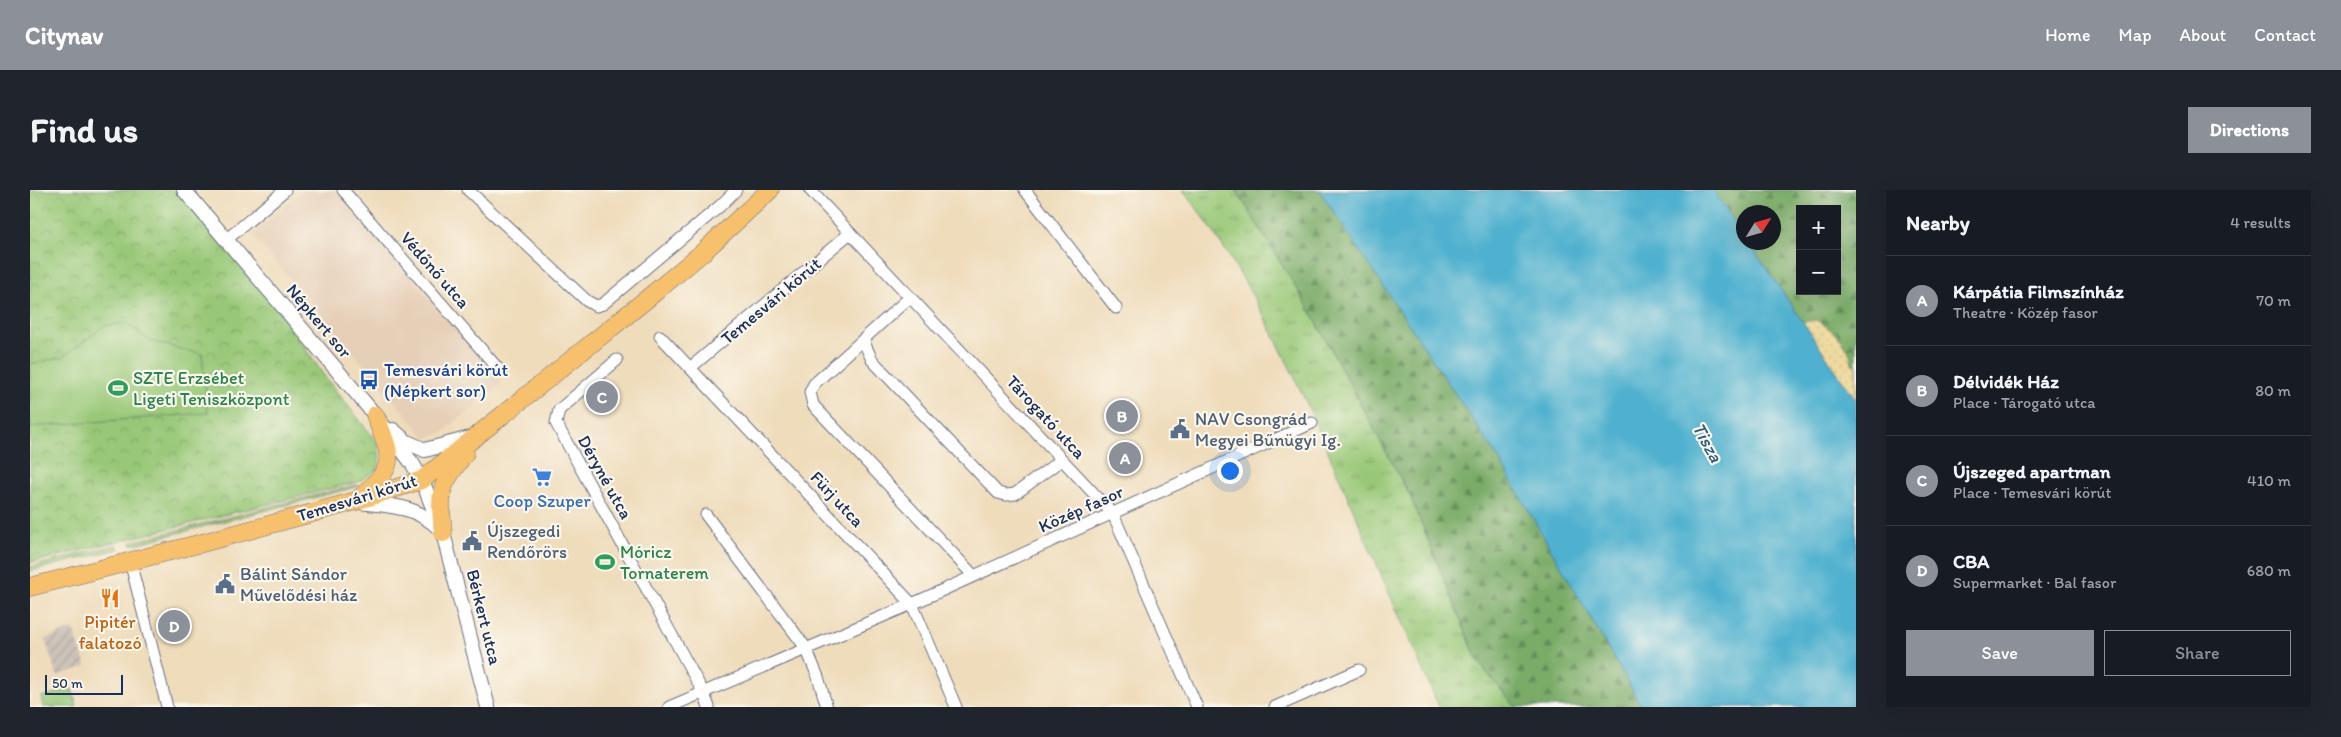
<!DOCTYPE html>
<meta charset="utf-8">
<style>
body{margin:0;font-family:Itim,sans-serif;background:#20242c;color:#f1f3f6}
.controls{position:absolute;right:15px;top:15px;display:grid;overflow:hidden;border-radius:0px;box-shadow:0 5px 20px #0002}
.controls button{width:45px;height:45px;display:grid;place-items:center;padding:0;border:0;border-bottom:1px solid #363941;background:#171b24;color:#f1f3f6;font:25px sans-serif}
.compass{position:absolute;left:1706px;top:15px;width:45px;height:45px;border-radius:50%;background:#171b24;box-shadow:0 5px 20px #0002;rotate:53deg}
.scale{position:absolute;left:15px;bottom:12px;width:78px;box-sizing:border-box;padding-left:5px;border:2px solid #1b2f5e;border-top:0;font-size:14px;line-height:18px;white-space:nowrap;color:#1b2f5e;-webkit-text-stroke:4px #fbf7ec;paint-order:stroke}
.you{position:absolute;left:1199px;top:280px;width:18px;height:18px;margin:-12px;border:4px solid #fff;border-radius:50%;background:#1a73e8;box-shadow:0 0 0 8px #1a73e833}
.badge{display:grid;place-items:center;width:32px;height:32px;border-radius:50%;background:#8c9099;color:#fff;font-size:16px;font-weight:700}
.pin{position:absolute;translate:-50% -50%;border:2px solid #fff;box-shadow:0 1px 5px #0006}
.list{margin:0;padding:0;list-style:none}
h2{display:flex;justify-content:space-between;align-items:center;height:65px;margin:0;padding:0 20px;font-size:21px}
h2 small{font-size:16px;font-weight:400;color:#9ea1a6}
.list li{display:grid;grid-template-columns:32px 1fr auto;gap:15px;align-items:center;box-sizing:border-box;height:90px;padding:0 20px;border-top:1px solid #363941}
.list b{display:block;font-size:19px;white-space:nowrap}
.list p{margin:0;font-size:16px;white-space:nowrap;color:#9ea1a6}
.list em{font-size:16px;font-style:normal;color:#9ea1a6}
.actions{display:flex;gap:10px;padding:15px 20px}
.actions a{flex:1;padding:11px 0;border:1px solid #8c9099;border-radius:0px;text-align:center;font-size:18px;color:#8c9099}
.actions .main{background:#8c9099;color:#fff}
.map{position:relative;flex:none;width:1826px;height:517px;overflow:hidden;border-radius:0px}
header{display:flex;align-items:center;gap:30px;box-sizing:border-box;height:70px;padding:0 25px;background:#8c9099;color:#fff}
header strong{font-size:24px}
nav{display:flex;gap:28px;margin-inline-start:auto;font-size:18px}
.intro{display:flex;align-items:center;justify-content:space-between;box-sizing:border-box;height:120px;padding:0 30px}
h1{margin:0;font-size:35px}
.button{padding:12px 22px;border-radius:0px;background:#8c9099;color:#fff;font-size:18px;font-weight:700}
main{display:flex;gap:30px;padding:0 30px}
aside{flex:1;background:#171b24;border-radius:0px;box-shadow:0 5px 20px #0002}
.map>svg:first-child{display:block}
</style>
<header>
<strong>Citynav</strong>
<nav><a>Home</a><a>Map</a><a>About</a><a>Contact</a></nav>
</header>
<div class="intro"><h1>Find us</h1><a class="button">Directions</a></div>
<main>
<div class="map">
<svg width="1826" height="517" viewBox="0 0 1826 517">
<defs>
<pattern id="industrial-furrows" width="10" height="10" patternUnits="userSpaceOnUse" patternTransform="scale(1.25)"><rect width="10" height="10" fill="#ccc2b9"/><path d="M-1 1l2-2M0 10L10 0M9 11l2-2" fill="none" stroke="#afa7a1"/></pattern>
<pattern id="grass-tufts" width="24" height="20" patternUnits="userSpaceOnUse" patternTransform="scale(1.25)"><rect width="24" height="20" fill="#98c877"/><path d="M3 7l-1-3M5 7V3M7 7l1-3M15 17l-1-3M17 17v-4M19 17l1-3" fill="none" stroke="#7ba365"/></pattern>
<pattern id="forest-firs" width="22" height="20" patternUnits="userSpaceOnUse" patternTransform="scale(1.25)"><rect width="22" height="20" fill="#7aac68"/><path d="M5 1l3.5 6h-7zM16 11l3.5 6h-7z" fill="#638c59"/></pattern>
<pattern id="sand-dots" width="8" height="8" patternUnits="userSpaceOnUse" patternTransform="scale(1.25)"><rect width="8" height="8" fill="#eeda9e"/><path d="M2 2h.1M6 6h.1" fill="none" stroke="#ccbb8a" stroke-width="1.8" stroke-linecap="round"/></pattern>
<pattern id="park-crowns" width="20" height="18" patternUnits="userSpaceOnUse" patternTransform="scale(1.25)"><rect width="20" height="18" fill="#98c877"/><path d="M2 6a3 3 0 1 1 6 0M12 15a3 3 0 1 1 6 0" fill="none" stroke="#7ba365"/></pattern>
</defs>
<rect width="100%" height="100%" fill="#fbf7ec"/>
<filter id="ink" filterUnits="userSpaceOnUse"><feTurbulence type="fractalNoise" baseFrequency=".02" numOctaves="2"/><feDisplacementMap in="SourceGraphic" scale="10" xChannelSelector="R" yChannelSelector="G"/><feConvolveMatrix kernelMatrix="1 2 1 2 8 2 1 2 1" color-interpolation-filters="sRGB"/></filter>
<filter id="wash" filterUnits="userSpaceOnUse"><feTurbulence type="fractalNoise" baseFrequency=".0096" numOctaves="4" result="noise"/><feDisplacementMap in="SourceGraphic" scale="20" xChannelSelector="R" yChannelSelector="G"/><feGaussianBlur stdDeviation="1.12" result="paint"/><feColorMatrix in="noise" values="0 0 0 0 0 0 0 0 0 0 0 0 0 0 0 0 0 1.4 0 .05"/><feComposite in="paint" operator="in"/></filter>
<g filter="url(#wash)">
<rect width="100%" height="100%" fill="#efdcbb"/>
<polygon fill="#e6cfb7" points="273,0 306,0 472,193 412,243 396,248 222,44"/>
<polygon fill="url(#industrial-furrows)" points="43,439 56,476 27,486 15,449"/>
<g fill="url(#grass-tufts)" stroke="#5a7c6a">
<path d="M1153,0H1206L1217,15L1281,122L1381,308L1448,472L1486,517H1409C1378,447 1347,376 1317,305C1271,199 1225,92 1153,0Z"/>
<polygon points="326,295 330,296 102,355 101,352"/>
<polygon points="87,355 89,359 0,381 0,377"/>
</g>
<g fill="url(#forest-firs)" stroke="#4a6e63" fill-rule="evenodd">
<polygon points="1206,0 1289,0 1470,271 1612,517 1486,517 1448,472 1381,308 1281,122"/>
<path d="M1683,0H1826V210L1719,53L1744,52V22H1714L1713,45ZM1770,19H1807V101H1770Z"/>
</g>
<path fill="url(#sand-dots)" stroke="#84847e" d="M1786,130C1802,139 1820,154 1822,174L1826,176V210L1773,132Z"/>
<polygon fill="url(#park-crowns)" stroke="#5a7c6a" points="0,0 147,0 245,115 295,187 348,253 350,267 347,280 328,292 0,373"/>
<g fill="#98c877" stroke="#5a7c6a">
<polygon points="96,133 120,151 172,164 178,223 0,237 0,174 33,167 74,136"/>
<polygon points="42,499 47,517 13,517 11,507"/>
</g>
<polygon fill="#50b1cf" stroke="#367096" points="1289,0 1683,0 1713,45 1714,52 1719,53 1826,210 1826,517 1612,517 1470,271"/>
</g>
<g filter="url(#ink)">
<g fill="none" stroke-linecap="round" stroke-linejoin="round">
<defs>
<g id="minor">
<polyline points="313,0 471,182"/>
<polyline points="438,0 557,111 566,116 573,114 690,16 706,0"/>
<polyline points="780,0 1083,324 1167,517"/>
<polyline points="995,0 1086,118"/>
<polyline points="196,50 255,0"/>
<polyline points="880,107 784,194 780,202 783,215 943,385"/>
<polyline points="630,146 882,414 926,517"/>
<polyline points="833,150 842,170 968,303 976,305 985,304 1031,270"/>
<polyline points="587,170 529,220 526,233 673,502 679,517"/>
<polyline points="660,178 820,43"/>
<polyline points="676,325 776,458 788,487 797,517"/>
<polyline points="100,371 137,517"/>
<polyline points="639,517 882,414 1282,233"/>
<polyline points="1245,517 1329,480"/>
</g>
<g id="tertiary">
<polyline points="154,0 345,225 382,273 392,290 413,343 458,517"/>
<polyline points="363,240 377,252 395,260 444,247"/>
<path d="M329,312C361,316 386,315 410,339"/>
</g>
<g id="primary">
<path d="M330,308C367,274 363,270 345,225"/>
<path d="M413,343C409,298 409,299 435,263"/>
<polyline points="0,397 176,352 326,311 392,290 618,108 673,62 740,0"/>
</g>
</defs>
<use href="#minor" stroke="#656c7f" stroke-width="13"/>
<use href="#tertiary" stroke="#656c7f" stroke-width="16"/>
<use href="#primary" stroke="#656c7f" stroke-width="19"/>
<use href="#minor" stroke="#fff" stroke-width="11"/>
<use href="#tertiary" stroke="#fff" stroke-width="14"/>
<use href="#primary" stroke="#f7c06c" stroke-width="18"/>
</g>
</g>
<defs>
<symbol id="bus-bare" viewBox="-9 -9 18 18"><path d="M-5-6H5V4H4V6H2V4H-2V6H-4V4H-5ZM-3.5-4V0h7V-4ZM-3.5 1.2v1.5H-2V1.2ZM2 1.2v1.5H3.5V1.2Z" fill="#1a4fb4" stroke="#fbf7ec" stroke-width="2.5" paint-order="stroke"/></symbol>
<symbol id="stadium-bare" viewBox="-9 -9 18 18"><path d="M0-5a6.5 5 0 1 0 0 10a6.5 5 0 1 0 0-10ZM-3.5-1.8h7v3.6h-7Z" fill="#2e9e5b" stroke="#fbf7ec" stroke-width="2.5" paint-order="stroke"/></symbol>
<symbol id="civic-bare" viewBox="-9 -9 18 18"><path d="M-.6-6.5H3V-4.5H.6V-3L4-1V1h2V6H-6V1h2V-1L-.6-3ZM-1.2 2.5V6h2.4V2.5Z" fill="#5c6f8a" stroke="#fbf7ec" stroke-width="2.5" paint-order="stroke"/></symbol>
<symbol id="supermarket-bare" viewBox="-9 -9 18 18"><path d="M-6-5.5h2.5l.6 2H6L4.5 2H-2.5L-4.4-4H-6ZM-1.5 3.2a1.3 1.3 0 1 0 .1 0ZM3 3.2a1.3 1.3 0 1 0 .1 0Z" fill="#3f7fe0" stroke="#fbf7ec" stroke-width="2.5" paint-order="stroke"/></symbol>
<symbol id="restaurant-bare" viewBox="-9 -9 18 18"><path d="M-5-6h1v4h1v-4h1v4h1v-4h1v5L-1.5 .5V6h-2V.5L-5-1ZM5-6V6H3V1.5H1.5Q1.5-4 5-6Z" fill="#e8710a" stroke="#fbf7ec" stroke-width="2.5" paint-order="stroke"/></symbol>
</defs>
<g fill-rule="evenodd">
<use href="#bus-bare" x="325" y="176" width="28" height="28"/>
<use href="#stadium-bare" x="74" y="184" width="28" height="28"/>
<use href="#civic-bare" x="1136" y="225" width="28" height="28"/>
<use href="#supermarket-bare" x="498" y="273" width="28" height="28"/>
<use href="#civic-bare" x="428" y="337" width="28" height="28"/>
<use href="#stadium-bare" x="561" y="358" width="28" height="28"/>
<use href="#civic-bare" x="181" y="380" width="28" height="28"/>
<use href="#restaurant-bare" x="66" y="394" width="28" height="28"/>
</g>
<g text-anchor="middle" stroke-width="4.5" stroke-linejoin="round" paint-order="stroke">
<g font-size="18" fill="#1b2f5e" stroke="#fbf7ec">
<text transform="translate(405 80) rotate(49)" y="6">Védőnő utca</text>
<text transform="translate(741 111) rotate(-40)" y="6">Temesvári körút</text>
<text transform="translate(289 131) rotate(50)" y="6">Népkert sor</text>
<text transform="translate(1016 227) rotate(47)" y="6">Tárogató utca</text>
<text transform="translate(575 287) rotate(61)" y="6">Déryné utca</text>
<text transform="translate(327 308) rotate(-17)" y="6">Temesvári körút</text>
<text transform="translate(807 309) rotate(47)" y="6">Fürj utca</text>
<text transform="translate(1051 319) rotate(-24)" y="6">Közép fasor</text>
<text transform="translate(454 427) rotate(76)" y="6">Bérkert utca</text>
</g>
<g font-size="18" fill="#164399" stroke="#fbf7ec" text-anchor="start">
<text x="354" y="186">Temesvári körút<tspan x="354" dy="21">(Népkert sor)</tspan></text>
</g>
<g font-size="18" fill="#27864d" stroke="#fbf7ec" text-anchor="start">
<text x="103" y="194">SZTE Erzsébet<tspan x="103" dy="21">Ligeti Teniszközpont</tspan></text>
<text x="590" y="368">Móricz<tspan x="590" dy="21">Tornaterem</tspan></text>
</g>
<g font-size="18" fill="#4e5e75" stroke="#fbf7ec" text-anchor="start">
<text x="1165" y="235">NAV Csongrád<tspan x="1165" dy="21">Megyei Bűnügyi Ig.</tspan></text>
<text x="457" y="347">Újszegedi<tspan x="457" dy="21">Rendőrörs</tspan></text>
<text x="210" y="390">Bálint Sándor<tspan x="210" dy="21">Művelődési ház</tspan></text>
</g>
<g font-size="18" fill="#366cbe" stroke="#fbf7ec">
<text x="512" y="317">Coop Szuper</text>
</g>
<g font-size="18" fill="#c56008" stroke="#fbf7ec">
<text x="80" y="438">Pipitér<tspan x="80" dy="21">falatozó</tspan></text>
</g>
<g font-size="19" font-style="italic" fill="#2e5c86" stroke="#fbf7ec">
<text transform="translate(1678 252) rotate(61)" y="7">Tisza</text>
</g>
</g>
</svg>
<div class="controls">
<button>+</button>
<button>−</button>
</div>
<svg class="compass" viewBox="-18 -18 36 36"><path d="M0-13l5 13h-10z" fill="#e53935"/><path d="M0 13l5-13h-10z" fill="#9ea1a6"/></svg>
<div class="scale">50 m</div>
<div class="you"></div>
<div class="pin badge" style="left:1095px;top:268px">A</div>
<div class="pin badge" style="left:1092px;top:226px">B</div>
<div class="pin badge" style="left:572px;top:207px">C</div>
<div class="pin badge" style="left:144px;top:436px">D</div>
</div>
<aside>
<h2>Nearby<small>4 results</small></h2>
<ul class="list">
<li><span class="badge">A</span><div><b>Kárpátia Filmszínház</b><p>Theatre · Közép fasor</p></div><em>70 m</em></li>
<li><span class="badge">B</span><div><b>Délvidék Ház</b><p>Place · Tárogató utca</p></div><em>80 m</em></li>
<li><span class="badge">C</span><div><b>Újszeged apartman</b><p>Place · Temesvári körút</p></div><em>410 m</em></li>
<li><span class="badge">D</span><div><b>CBA</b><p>Supermarket · Bal fasor</p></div><em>680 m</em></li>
</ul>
<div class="actions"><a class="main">Save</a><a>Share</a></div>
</aside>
</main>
